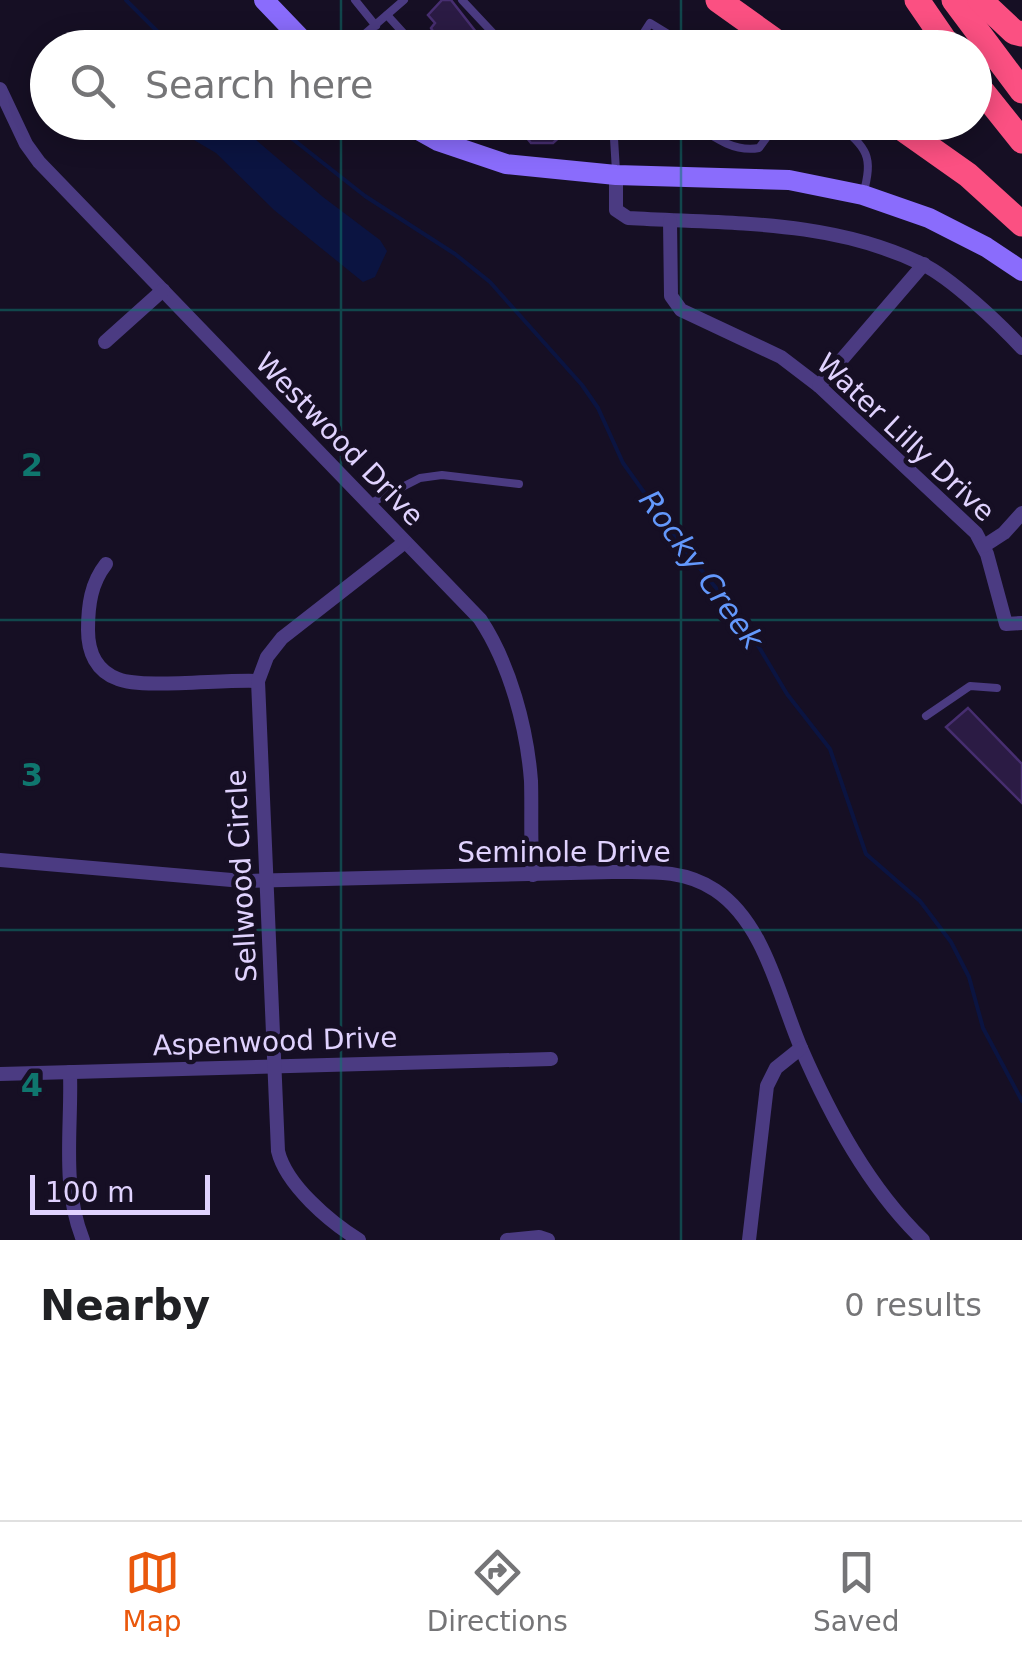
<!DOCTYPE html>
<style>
body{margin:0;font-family:"DejaVu Sans",sans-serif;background:#f6f6f6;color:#202124}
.scale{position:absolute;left:30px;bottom:25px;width:180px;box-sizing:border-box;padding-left:10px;border:5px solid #e0d2fe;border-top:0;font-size:28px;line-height:35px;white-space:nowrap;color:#e0d2fe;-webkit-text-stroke:8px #160f24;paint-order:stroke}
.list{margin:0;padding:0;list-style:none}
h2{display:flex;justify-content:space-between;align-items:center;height:130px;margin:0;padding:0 40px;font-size:42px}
h2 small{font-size:32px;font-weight:400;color:#757577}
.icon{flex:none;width:55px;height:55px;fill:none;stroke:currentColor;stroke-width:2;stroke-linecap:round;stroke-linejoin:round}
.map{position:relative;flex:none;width:1022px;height:1240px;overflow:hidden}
.search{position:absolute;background:#fff;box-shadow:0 5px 25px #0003;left:30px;right:30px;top:30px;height:110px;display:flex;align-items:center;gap:25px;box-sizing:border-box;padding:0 35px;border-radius:55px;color:#757577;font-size:38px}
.sheet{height:280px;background:#fff}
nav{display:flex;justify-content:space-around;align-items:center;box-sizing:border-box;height:140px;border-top:2px solid #e0e0e0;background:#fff;font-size:28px;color:#757577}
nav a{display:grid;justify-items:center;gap:5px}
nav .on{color:#ea580c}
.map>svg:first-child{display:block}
</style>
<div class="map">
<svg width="1022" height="1240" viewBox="0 0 1022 1240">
<rect width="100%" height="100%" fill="#160f24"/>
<polygon fill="#0b1441" points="141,123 236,123 323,197 380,240 387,251 375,277 363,282 274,210 216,153 189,137"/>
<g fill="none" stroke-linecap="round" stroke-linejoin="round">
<g stroke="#0b1441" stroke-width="4">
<polyline points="126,0 174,48"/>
<polyline points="271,122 365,196 455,254 490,282 582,385 598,408 623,463 689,555 744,622 787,694 830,749 866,854 920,901 951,942 969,977 983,1028 1022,1101"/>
</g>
</g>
<g fill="#2b1b44" stroke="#472e70" stroke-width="2.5">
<polygon points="442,0 451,0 480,37 474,42 479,48 446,48 438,40 431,28 435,23 428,15"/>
<polygon points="514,122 576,122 553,143 531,143"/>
<polygon points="968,708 1022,764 1022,803 946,727"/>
</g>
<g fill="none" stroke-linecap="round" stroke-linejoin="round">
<g stroke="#4b3b82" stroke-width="8">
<polyline points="355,0 376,26"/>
<polyline points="462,0 507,48"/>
<polyline points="387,15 417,48"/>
<polyline points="343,48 352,45 404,0"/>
<polyline points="634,48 650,23 691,48"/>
<polyline points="613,122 616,171"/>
<path d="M691,122C712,136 734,153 759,148L778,122"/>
<path d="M836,122C867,149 874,154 863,195"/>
<polyline points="459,144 474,122"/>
<polyline points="367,505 420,478 442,475 519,484"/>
<polyline points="926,716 970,686 997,688"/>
</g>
<g stroke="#4b3b82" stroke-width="14">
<path d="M0,89L26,144L39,162L480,619C510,664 527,728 531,781C532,812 530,843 533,875"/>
<path d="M616,175V210L628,218C728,224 830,219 922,264C950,277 1000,324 1022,348"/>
<polyline points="670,221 671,296 681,310 781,357 819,386 976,533 987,554 1006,624 1022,623"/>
<polyline points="105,342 163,290"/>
<polyline points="819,386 924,264"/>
<polyline points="984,546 1004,533 1022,513"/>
<path d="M106,564C91,583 88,605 88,630C88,652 96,671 118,679C142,689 225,679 258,681"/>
<path d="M0,860L243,881L612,872C648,872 684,869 715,890C765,923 779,997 801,1048C831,1117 869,1188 923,1240"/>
<path d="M70,1072C72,1129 61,1185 83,1240"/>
<polyline points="0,1074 551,1059"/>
<path d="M359,1240C330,1222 286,1185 278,1151L258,681L267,657L282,638L405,542"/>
<polyline points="507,1240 539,1237 548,1240"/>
<polyline points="749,1240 767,1086 776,1068 801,1048"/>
</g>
<g stroke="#8a6cfc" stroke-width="20">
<polyline points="264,0 310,48"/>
<polyline points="404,122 438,141 506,164 616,175 789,180 863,195 929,218 986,247 1022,271"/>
</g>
<g stroke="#fb5082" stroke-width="25">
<polyline points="718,0 785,48"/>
<polyline points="917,0 950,48"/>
<polyline points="954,0 1022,91"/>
<polyline points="980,0 1014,32 1022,34"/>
<polyline points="974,81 1022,141"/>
<polyline points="893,122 968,175 1022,224"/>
</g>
</g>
<path fill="none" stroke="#0f766e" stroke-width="2.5" stroke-opacity="0.55" d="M341,0V48M681,0V48M341,122V1240M681,122V1240M0,310H1022M0,620H1022M0,930H1022"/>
<g text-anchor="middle" stroke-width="9" stroke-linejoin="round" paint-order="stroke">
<g font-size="28" fill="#e0d2fe" stroke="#160f24">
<text transform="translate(906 437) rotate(43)" y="10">Water Lilly Drive</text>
<text transform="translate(340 439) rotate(46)" y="10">Westwood Drive</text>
<text x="564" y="862">Seminole Drive</text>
<text transform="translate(241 876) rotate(-93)" y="10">Sellwood Circle</text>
<text transform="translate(275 1041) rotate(-2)" y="10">Aspenwood Drive</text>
</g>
<g font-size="30" font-style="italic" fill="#6398fc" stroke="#160f24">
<text transform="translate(701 570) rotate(54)" y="10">Rocky Creek</text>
</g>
</g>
<g font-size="32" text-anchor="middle" font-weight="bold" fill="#0f766e" stroke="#160f24" stroke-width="9" stroke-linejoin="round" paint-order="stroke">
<text x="32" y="476">2</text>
<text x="32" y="786">3</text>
<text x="32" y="1096">4</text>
</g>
</svg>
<div class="scale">100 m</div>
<div class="search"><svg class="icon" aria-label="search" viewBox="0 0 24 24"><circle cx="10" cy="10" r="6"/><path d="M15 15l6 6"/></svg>Search here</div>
</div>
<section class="sheet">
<h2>Nearby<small>0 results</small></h2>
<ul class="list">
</ul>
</section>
<nav>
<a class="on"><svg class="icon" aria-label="map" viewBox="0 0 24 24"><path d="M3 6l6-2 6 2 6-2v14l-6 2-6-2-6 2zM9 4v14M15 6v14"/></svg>Map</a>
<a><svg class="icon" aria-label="directions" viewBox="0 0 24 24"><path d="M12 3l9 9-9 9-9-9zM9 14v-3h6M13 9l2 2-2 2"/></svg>Directions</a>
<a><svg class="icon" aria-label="saved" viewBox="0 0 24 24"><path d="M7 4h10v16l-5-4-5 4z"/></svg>Saved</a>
</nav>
